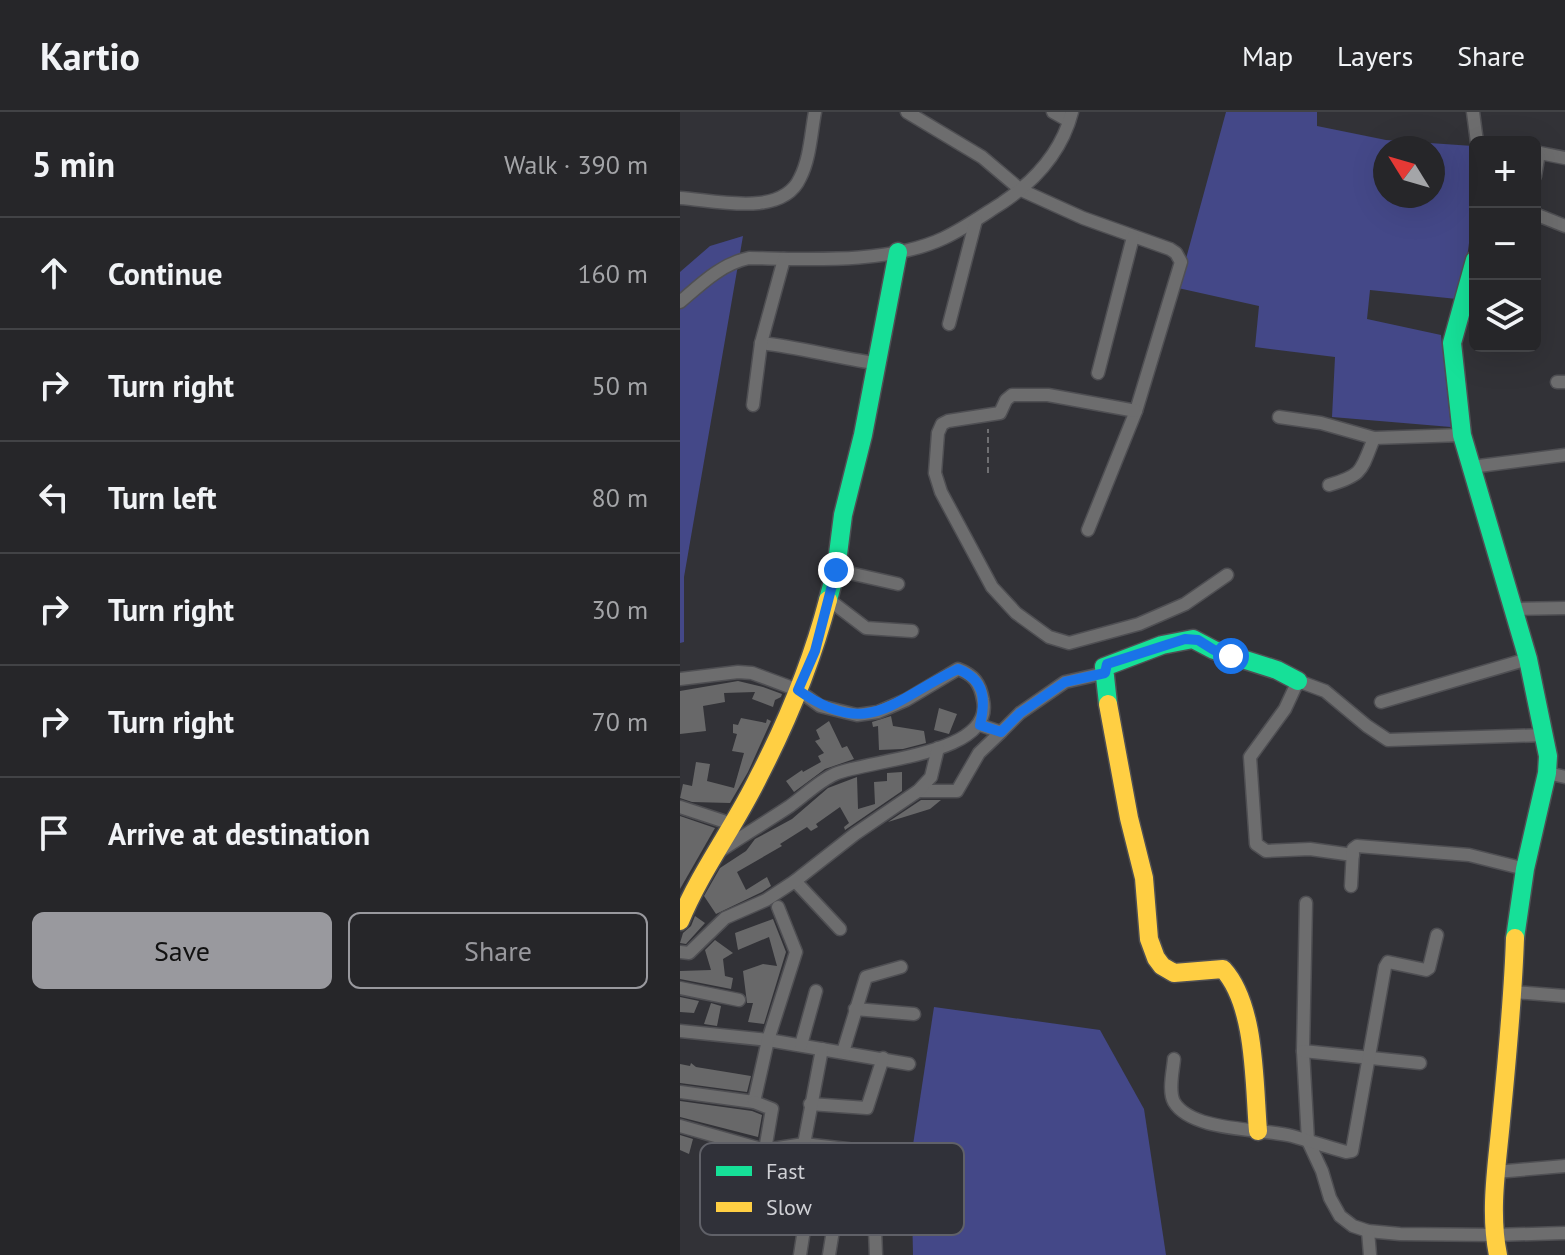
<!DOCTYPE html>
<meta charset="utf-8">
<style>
body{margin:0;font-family:"PT Sans",sans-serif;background:#323235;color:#f1f3f6}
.controls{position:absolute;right:24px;top:24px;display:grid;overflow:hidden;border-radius:12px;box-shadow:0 8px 32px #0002}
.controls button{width:72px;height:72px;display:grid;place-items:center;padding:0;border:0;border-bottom:2px solid #424346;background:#262629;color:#f1f3f6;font:40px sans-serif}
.compass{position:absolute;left:693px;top:24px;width:72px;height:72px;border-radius:50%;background:#262629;box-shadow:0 8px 32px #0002;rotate:307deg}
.stop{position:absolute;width:24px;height:24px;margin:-18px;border:6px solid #1a73e8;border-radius:50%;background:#fff}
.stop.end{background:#1a73e8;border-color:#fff;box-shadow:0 2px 8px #0008}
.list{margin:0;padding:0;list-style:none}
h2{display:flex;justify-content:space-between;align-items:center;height:104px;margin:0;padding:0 32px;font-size:34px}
h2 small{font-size:26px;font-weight:400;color:#a4a5a8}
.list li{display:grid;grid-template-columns:52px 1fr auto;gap:24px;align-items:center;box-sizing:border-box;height:112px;padding:0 32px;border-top:2px solid #424346}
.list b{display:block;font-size:30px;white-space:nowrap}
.list em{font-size:26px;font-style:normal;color:#a4a5a8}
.actions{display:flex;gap:16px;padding:24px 32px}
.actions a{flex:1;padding:18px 0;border:2px solid #99999e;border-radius:12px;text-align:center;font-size:28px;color:#99999e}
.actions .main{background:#99999e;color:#111}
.icon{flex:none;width:44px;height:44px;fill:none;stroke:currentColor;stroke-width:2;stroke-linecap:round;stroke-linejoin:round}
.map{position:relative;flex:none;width:885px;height:1143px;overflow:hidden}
header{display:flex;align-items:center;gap:48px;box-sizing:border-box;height:112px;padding:0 40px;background:#262629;border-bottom:2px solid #424346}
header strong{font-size:38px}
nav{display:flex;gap:44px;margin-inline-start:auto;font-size:28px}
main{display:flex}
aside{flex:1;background:#262629}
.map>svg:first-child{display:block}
</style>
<header>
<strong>Kartio</strong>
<nav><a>Map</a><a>Layers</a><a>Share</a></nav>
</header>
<main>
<aside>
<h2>5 min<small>Walk · 390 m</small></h2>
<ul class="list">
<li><svg class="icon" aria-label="ahead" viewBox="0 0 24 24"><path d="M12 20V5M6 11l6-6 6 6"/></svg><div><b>Continue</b></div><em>160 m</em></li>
<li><svg class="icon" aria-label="right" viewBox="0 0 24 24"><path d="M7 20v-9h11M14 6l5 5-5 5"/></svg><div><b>Turn right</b></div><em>50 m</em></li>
<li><svg class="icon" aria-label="left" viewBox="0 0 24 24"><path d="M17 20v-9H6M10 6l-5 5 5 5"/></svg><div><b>Turn left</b></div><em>80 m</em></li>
<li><svg class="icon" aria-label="right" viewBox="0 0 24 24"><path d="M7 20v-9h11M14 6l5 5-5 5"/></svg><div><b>Turn right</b></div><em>30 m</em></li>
<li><svg class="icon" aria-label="right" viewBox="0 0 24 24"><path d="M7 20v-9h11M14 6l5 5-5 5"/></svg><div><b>Turn right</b></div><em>70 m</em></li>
<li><svg class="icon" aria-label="arrive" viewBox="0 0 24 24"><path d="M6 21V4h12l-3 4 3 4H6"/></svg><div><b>Arrive at destination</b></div></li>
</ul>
<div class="actions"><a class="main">Save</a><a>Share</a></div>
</aside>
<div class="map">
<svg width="885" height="1143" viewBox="0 0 885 1143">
<rect width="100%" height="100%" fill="#323237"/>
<g fill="#444888" fill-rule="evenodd">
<path d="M546,0H637V14L706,28L793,34C792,89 794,133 777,187L690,178L687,207L761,223L771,315L652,305L655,245L575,235L579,194L498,176ZM705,36H753V84H705Z"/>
<polygon points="63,124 4,465 4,530 0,531 0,160 30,134"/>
<polygon points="254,895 420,918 464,997 486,1143 233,1143 231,1046"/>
</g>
<g fill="#686869">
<polygon points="58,569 83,575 102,582 101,585 95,588 93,595 72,587 75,580 44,581 45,590 23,594 26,619 0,622 0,579"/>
<polygon points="259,596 277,602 269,622 254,618"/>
<polygon points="211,604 213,614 244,619 246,631 223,637 199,638 198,614 193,615 192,610"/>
<polygon points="61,606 86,611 87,607 91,609 68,660 50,691 12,690 0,686 3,672 12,674 16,650 30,652 27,669 54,676 64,641 52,639 57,622 53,621 53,612 58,613"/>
<polygon points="149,609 162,636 167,634 174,647 145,657 114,680 106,669 122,658 123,660 141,650 138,644 144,641 135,629 140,627 136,618"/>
<polygon points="222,660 222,679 165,718 164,715 169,711 160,695 136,712 138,715 131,719 127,715 100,732 102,734 57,760 66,778 87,765 91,774 82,780 36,802 24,784 40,756 66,739 75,727 112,707 148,676 177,665 178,697 195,692 194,670 207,669 207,661"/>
<polygon points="241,688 261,688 250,697 208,710"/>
<polygon points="0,704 35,716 0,777"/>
<polygon points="15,804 25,811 6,832 0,831 3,821 11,814"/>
<polygon points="93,807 106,840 84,912 68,910 73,891 67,891 63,859 83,852 97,854 89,825 58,838 55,821"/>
<polygon points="35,828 53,841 43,847 45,864 53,866 51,877 0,867 0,859 31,858 25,838"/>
<polygon points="0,885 19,889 14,901 0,900"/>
<polygon points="31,891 41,894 37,914 24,912"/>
<polygon points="11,951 16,955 71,964 67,980 0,971 0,952 10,954"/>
<polygon points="0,989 72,999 82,1003 78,1025 0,1005"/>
<polygon points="0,1023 13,1027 9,1042 0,1038"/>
</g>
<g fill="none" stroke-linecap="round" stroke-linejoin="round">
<defs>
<g id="street">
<polyline points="227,0 302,45 341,78 403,106 490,137 496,141 501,150 456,299 408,418"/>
<polyline points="373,0 389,9"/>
<polyline points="793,0 797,30"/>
<polyline points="855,40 885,46"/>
<polyline points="855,64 859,41"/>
<path d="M0,86C34,88 102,106 120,66C130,47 131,21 135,0"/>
<polyline points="855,102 885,114"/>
<path d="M0,190C21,172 41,152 69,146C129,147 209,152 264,126C285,116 303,103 322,91C355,69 382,39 392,0"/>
<polyline points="269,212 296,108"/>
<path d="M81,231C120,235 156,246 195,251"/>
<polyline points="418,261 453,125"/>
<polyline points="877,270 885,270"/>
<polyline points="73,293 81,231 104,147"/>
<polyline points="456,299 368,283 332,283 326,288 320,301 268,309 262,312 258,321 255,361 261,380 312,475 336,501 369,525 389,531 459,512 505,492 547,463"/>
<polyline points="599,305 641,311 694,326 782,323"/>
<polyline points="791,355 885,343"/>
<path d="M649,373C683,363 681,359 694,326"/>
<polyline points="156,458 218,472"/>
<polyline points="148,487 186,516 232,519"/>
<polyline points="834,497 885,496"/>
<path d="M0,567L58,560L72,561L118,578L140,594L177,603L198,600L226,588L278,557C294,563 300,571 303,588C315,643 190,647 155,662C139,669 124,684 110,694C86,710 61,725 37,741"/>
<polyline points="701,590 848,547"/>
<polyline points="300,613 321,620 340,601 385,570 425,561"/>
<polyline points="867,661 885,665"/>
<polyline points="238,679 277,679 299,641 321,620"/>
<polyline points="0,695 52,712"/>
<polyline points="673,743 630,737 586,739 576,732 570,645 605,597 618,569 645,579 687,614 708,628 865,623"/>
<polyline points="115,769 160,817"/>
<polyline points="671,774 673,737 677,734 789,743 845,757"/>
<polyline points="626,791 623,939 628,1029 642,1059 650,1086 660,1104 673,1114 688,1119 720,1122 814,1123 885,1121"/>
<polyline points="0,840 9,841 45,806 86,788 115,769 175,722 238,679 251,665 258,636"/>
<polyline points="0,876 59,888"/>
<polyline points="833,880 885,884"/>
<polyline points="175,897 234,902"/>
<polyline points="0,919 88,928 229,952"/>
<polyline points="121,933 136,879"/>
<polyline points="623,939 740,951"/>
<polyline points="163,940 186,865 221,855"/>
<path d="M494,947C493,959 488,979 494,990C512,1020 581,1016 612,1024C630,1029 648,1035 666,1040L672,1039L705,855L708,850L746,858L749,856L757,823"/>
<polyline points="0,980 74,990 88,928 116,840 98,795"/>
<polyline points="74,990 92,997 85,1038"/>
<polyline points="130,992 187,996 203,946"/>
<polyline points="0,1014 85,1038 124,1032 192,1040 224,1038"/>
<polyline points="124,1032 142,937"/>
<polyline points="192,1040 196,1143"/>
<polyline points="816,1060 885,1054"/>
<polyline points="688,1119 690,1143"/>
<polyline points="120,1143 128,1092 143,1036"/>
<polyline points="149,1143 154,1112"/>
</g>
<g id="fast">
<polyline points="795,148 772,231 782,323 848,547 868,644 867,661 845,757 835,826"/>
<polyline points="148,488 156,458 163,403 183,323 218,140"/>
<polyline points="428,592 424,555 482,533 513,527 534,538 597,558 618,569"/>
</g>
<g id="slow">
<path d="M428,592L449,706L464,766L469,827L476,846L482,854L494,861L543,857C576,893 574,972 578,1019"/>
<path d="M0,809C21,758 55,714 79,664C108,608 132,549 148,488"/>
<path d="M818,1143C809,1100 817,1053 821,1009C827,948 833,887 835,826"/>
</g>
</defs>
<use href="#street" stroke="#4f4f53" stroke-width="15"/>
<use href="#fast" stroke="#4f4f53" stroke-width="21"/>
<use href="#slow" stroke="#4f4f53" stroke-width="21"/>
<polyline stroke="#6f6f72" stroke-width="2" stroke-dasharray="6 4" stroke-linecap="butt" points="308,361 308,317"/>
<use href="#street" stroke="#6d6d6e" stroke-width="12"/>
<use href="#fast" stroke="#16e098" stroke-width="18"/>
<use href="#slow" stroke="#ffcf43" stroke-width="18"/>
</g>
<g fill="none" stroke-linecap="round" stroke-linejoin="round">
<path stroke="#1a73e8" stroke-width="10" d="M156,458L135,539L118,578C190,629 213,587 278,557C305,568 306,587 300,613L321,620L340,601L385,570L425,561L427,552L505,527L518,528L534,538L551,544"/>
</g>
<rect x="20" y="1031" width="264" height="92" rx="12" fill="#303139" stroke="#606168" stroke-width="2"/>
<rect x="36" y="1054" width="36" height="10" fill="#16e098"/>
<rect x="36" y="1090" width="36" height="10" fill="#ffcf43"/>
<g font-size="22" fill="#d0d1d6">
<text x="86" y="1067">Fast</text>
<text x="86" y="1103">Slow</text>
</g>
</svg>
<div class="controls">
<button>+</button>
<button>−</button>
<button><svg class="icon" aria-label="layers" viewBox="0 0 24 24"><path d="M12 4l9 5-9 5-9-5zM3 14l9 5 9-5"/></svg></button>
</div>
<svg class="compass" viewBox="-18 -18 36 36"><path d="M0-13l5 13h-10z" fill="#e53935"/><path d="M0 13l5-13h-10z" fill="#a4a5a8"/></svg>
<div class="stop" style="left:551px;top:544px"></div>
<div class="stop end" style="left:156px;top:458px"></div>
</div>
</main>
